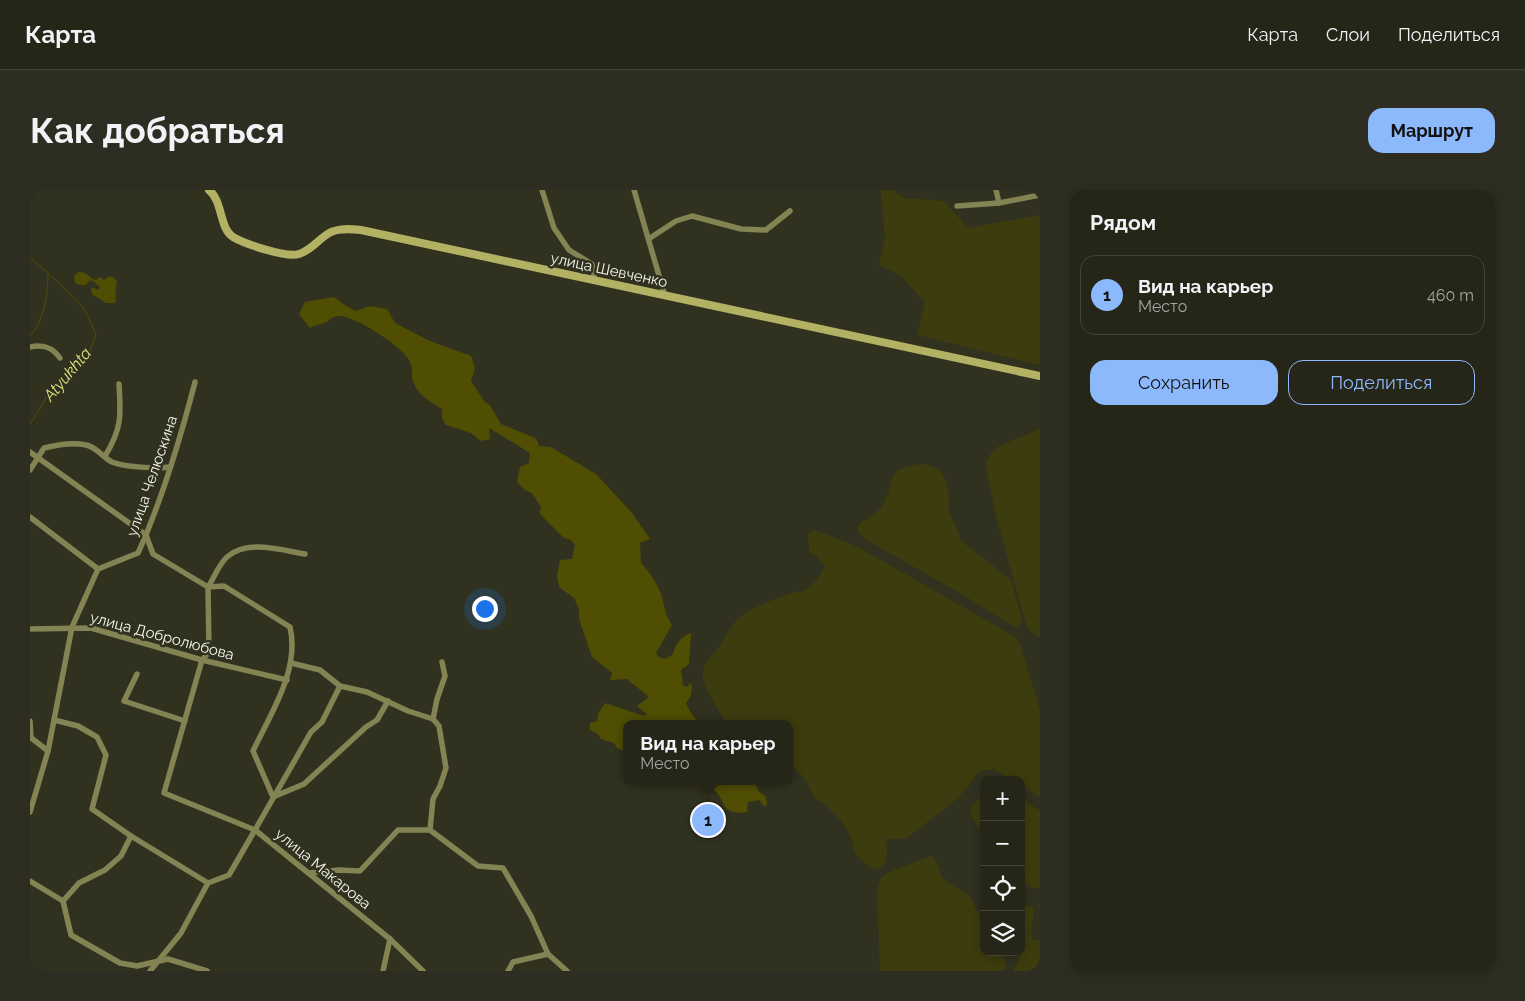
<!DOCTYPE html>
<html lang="ru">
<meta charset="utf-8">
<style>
body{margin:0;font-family:Raleway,sans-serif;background:#2d2d21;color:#f1f3f6}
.controls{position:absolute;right:15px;bottom:15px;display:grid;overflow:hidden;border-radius:10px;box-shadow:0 2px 12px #0003}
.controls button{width:45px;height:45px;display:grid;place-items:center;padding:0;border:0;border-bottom:1px solid #424237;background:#252518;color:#f1f3f6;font:25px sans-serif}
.you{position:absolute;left:454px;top:418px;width:18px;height:18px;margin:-12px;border:4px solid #fff;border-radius:50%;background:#1a73e8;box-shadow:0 0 0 8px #1a73e833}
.badge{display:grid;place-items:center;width:32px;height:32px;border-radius:50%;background:#8cb9fc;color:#111;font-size:16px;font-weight:700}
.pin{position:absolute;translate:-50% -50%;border:2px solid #fff;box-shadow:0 1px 5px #0006}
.popup{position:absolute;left:593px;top:530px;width:170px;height:65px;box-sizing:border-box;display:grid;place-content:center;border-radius:10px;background:#252518;filter:drop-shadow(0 1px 4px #0005);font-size:16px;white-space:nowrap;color:#a3a5a2}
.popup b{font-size:19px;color:#f1f3f6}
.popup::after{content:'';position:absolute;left:50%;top:100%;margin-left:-10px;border:10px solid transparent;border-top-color:#252518}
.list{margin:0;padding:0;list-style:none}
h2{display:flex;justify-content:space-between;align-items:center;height:65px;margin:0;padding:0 20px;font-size:21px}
h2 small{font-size:16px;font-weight:400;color:#a3a5a2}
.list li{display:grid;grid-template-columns:32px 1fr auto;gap:15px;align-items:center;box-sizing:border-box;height:80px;margin:0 10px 10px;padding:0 10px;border:1px solid #424237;border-radius:15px}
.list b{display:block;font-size:19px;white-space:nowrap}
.list p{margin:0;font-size:16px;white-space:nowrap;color:#a3a5a2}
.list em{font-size:16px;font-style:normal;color:#a3a5a2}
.actions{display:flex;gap:10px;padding:15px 20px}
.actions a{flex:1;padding:11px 0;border:1px solid #8cb9fc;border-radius:15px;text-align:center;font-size:18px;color:#8cb9fc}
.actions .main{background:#8cb9fc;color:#111}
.icon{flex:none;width:28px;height:28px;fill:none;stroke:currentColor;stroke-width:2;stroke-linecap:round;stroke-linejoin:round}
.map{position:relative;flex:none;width:1010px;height:781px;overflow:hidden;border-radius:15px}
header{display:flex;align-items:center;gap:30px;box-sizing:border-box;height:70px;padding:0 25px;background:#252518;border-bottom:1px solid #424237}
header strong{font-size:24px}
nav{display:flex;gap:28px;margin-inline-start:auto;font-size:18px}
.intro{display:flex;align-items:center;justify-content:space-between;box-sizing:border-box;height:120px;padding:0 30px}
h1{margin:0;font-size:35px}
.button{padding:12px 22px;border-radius:15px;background:#8cb9fc;color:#111;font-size:18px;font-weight:700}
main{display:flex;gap:30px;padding:0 30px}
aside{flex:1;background:#252518;border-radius:15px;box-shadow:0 2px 12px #0003}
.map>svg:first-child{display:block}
</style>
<header>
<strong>Карта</strong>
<nav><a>Карта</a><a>Слои</a><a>Поделиться</a></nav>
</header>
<div class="intro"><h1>Как добраться</h1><a class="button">Маршрут</a></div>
<main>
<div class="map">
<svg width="1010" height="781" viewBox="0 0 1010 781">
<rect width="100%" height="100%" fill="#313120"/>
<g fill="#3d3c0e">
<polygon points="851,0 863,0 874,8 914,11 938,38 1010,25 1010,175 887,145 895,112 870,85 849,75 855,49"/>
<polygon points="1010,239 1010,448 999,440 996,434 967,330 956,279 957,270 962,262 969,256"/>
<path d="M890,274C911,275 916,286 919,305C919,310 918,316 919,321C921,332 930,338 930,350L981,390L992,429L989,437H986L979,434L932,404L836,350L827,341L828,335C835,329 847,324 852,316C868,292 850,280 890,274Z"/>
<path d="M783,340L796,344L828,357L986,447L991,457L1010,520V607L991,596V590H981L963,579L950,581L928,608L876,649H858L856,652L857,660L854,676L844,680L829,668L825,662L819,643L813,633L795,614L785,608L775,589L759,574V534H698C690,523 669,493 673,480C675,472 682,465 688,458C695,448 703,431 712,425C726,416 743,410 758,404C763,402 771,403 776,399C784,394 791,384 795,376L785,365L779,362L778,344Z"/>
<path d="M954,605V643C940,629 933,618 954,605Z"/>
<polygon points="991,608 1010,621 1010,698 1003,699 991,691"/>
<path d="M901,666C909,672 908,680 912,687C919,697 932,698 939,706C946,713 945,724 954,729V762H974L975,777L974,781H850L847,701C848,696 850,690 853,686C856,683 895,668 901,666Z"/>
<polygon points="996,715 1002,716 1004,721 1001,739 1003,750 1010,750 1010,781 983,781 992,762 991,718"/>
</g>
<g fill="#504e03">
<path d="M48,82C54,82 57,83 61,88L66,90L69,87L74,90L79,86L84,88L87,92C84,100 87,106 85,113H76L62,104L61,98H64L68,100L70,97L64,92L60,90L56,95H50L45,93L44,86Z"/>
<path d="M304,107L316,116L326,121L340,116L357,119L365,133L400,151L441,166L445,178L441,191L454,211L460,215L471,234L505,248L508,252L509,256L521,257L566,284L602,323L620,349L610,353L611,373C619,381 627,393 631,404C636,418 633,421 642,435L626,463L629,467L636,469L643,464C645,455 651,446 661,443L659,474L651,480L653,495L656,497L661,493C663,502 661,507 656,513C661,524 664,531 676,532L675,534H597V562L587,558L584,553L571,549L568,544L560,540V533L567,531L568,524L575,513L614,526L617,524L607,516L619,507L597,489L580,490L582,483L562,467L549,429V419L544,408L529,397L527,386L530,370L542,369L545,355L541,350L534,348L510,324L511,317L502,303L495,300L487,292L490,277L499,273L500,263L459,238L460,249L451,251L441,243L416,235L412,228V219C401,212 387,205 383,191C381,185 383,177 380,172C374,157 326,127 311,126C301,126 301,130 294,133C289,135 285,135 280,138L269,124L275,112Z"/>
<path d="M664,591H725L728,601L735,606L737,613L735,617L729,610L718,612L717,622C689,626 697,610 683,599L674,601Z"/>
</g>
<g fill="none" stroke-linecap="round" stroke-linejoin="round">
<g stroke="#504e03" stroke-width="1">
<polyline points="0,68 27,91 55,120 66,144 60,162 38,180 20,200 8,222 0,234"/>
<path d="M0,146C14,132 18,102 18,83"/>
</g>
<g stroke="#838354" stroke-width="5.5">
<polyline points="512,0 524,38 539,60 562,74 565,91"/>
<polyline points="604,0 635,106"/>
<polyline points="966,0 969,13"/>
<polyline points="927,16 969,13 1010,5"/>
<polyline points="620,48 646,31 662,26 711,39 736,40 760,21"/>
<path d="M0,157C13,154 22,157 30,168"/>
<polyline points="0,262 116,345 123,364 178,397"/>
<path d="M75,266C92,239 91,225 89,194"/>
<path d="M0,280L14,258C26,255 44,252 56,255C67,257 72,267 82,272C94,277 127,279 140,277"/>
<polyline points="0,327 68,379"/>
<polyline points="178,397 179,462 172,470 134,603 225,640 281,542 292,532 310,496"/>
<path d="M178,397L194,396L260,437C270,480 241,523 223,561L243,607L274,594L336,537L347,530L358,511"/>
<path d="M178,397C184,388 189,374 197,367C217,349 251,360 275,364"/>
<polyline points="0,439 61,438 172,470 257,490"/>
<polyline points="261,473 290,480 310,496 337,502 378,521 403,529 409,536 416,578 410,596 403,609 400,640 448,676 473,678 501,726 518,764 537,781"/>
<polyline points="107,484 94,511 155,531"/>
<polyline points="403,529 407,509 415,486 412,472"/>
<polyline points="24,530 48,536 67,547 76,565 62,619 101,646 178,693"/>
<polyline points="0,531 1,548"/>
<polyline points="0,547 18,561"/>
<path d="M0,622L18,561L42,437L68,379L108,363C133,308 150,250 165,192"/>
<polyline points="101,646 91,666 75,680 49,693 33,711 41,745 90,773 107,776 138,769 177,781"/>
<polyline points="279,683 309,680 330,681 368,640 400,640"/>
<polyline points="0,691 33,711"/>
<polyline points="178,693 199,685 225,640 360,749 393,781"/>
<polyline points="120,781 151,743 178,693"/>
<polyline points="353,781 360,749"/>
<polyline points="478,781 483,772 518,764"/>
</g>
<path stroke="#b3b264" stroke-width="8" d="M179,0C193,11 189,38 203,47C215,54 256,68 269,64C282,60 289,48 301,42C310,38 321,39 331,40L1010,186"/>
</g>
<g text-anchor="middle" stroke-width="5" stroke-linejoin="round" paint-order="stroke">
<g font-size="15" fill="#f5f5ea" stroke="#313120">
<text transform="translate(579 80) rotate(12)" y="5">улица Шевченко</text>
<text transform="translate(122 286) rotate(-71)" y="5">улица Челюскина</text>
<text transform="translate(132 446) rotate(15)" y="5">улица Добролюбова</text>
<text transform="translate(293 679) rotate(39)" y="5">улица Макарова</text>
</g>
<g font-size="16" font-style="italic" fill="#e3e283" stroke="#313120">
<text transform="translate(37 184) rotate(-50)" y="6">Atyukhta</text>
</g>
</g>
</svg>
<div class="controls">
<button>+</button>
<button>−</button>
<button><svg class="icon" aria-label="locate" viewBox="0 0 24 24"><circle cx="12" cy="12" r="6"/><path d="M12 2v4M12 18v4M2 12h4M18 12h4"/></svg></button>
<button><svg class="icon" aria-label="layers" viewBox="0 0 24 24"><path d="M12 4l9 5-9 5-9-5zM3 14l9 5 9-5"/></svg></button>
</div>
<div class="you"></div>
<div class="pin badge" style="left:678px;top:630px">1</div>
<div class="popup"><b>Вид на карьер</b>Место</div>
</div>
<aside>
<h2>Рядом<small></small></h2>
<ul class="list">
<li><span class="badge">1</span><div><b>Вид на карьер</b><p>Место</p></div><em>460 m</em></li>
</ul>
<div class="actions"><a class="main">Сохранить</a><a>Поделиться</a></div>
</aside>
</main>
